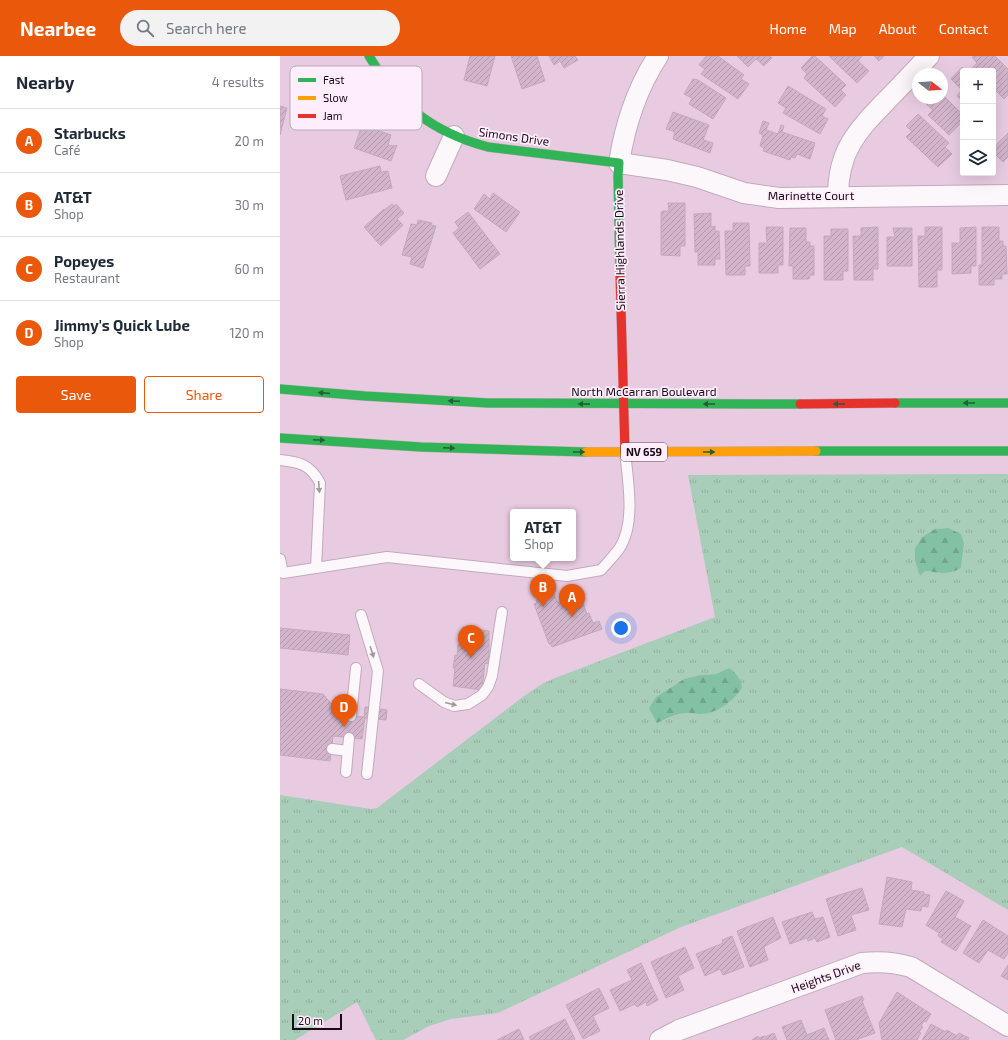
<!DOCTYPE html>
<meta charset="utf-8">
<style>
body{margin:0;font-family:"Exo 2",sans-serif;background:#f2f2f3;color:#1f2937}
.controls{position:absolute;right:12px;top:12px;display:grid;overflow:hidden;border-radius:4px;box-shadow:0 4px 16px #0002}
.controls button{width:36px;height:36px;display:grid;place-items:center;padding:0;border:0;border-bottom:1px solid #e0e1e3;background:#fff;color:#1f2937;font:20px sans-serif}
.compass{position:absolute;left:632px;top:12px;width:36px;height:36px;border-radius:50%;background:#fff;box-shadow:0 4px 16px #0002;rotate:107deg}
.scale{position:absolute;left:12px;bottom:10px;width:50px;box-sizing:border-box;padding-left:4px;border:2px solid #1c0918;border-top:0;font-size:11px;line-height:14px;white-space:nowrap;color:#1c0918;-webkit-text-stroke:3px #feedfa;paint-order:stroke}
.you{position:absolute;left:341px;top:572px;width:14px;height:14px;margin:-10px;border:3px solid #fff;border-radius:50%;background:#1a73e8;box-shadow:0 0 0 6px #1a73e833}
.badge{display:grid;place-items:center;width:26px;height:26px;border-radius:50%;background:#ea580c;color:#fff;font-size:13px;font-weight:700}
.pin{position:absolute;translate:-50% -33px;filter:drop-shadow(0 1px 2px #0008)}
.pin::after{content:'';position:absolute;top:21px;width:14px;height:12px;background:inherit;clip-path:polygon(0 0,100% 0,50% 100%)}
.popup{position:absolute;left:230px;top:453px;width:66px;height:52px;box-sizing:border-box;display:grid;place-content:center;border-radius:4px;background:#fff;filter:drop-shadow(0 1px 3px #0005);font-size:13px;white-space:nowrap;color:#747a83}
.popup b{font-size:15px;color:#1f2937}
.popup::after{content:'';position:absolute;left:50%;top:100%;margin-left:-8px;border:8px solid transparent;border-top-color:#fff}
.list{margin:0;padding:0;list-style:none}
h2{display:flex;justify-content:space-between;align-items:center;height:52px;margin:0;padding:0 16px;font-size:17px}
h2 small{font-size:13px;font-weight:400;color:#747a83}
.list li{display:grid;grid-template-columns:26px 1fr auto;gap:12px;align-items:center;box-sizing:border-box;height:64px;padding:0 16px;border-top:1px solid #e0e1e3}
.list b{display:block;font-size:15px;white-space:nowrap}
.list p{margin:0;font-size:13px;white-space:nowrap;color:#747a83}
.list em{font-size:13px;font-style:normal;color:#747a83}
.actions{display:flex;gap:8px;padding:12px 16px}
.actions a{flex:1;padding:9px 0;border:1px solid #ea580c;border-radius:4px;text-align:center;font-size:14px;color:#ea580c}
.actions .main{background:#ea580c;color:#fff}
.icon{flex:none;width:22px;height:22px;fill:none;stroke:currentColor;stroke-width:2;stroke-linecap:round;stroke-linejoin:round}
.map{position:relative;flex:none;width:728px;height:984px;overflow:hidden}
header{display:flex;align-items:center;gap:24px;box-sizing:border-box;height:56px;padding:0 20px;background:#ea580c;color:#fff}
header strong{font-size:19px}
nav{display:flex;gap:22px;margin-inline-start:auto;font-size:14px}
.search{width:280px;height:36px;background:#f2f2f3;display:flex;align-items:center;gap:10px;box-sizing:border-box;padding:0 14px;border-radius:22px;color:#747a83;font-size:15px}
main{display:flex}
aside{flex:1;background:#fff}
.map>svg:first-child{display:block}
</style>
<header>
<strong>Nearbee</strong>
<div class="search"><svg class="icon" aria-label="search" viewBox="0 0 24 24"><circle cx="10" cy="10" r="6"/><path d="M15 15l6 6"/></svg>Search here</div>
<nav><a>Home</a><a>Map</a><a>About</a><a>Contact</a></nav>
</header>
<main>
<aside>
<h2>Nearby<small>4 results</small></h2>
<ul class="list">
<li><span class="badge">A</span><div><b>Starbucks</b><p>Café</p></div><em>20 m</em></li>
<li><span class="badge">B</span><div><b>AT&amp;T</b><p>Shop</p></div><em>30 m</em></li>
<li><span class="badge">C</span><div><b>Popeyes</b><p>Restaurant</p></div><em>60 m</em></li>
<li><span class="badge">D</span><div><b>Jimmy's Quick Lube</b><p>Shop</p></div><em>120 m</em></li>
</ul>
<div class="actions"><a class="main">Save</a><a>Share</a></div>
</aside>
<div class="map">
<svg width="728" height="984" viewBox="0 0 728 984">
<defs>
<pattern id="grass-tufts" width="24" height="20" patternUnits="userSpaceOnUse"><rect width="24" height="20" fill="#a8cdb8"/><path d="M3 7l-1-3M5 7V3M7 7l1-3M15 17l-1-3M17 17v-4M19 17l1-3" fill="none" stroke="#90af9d"/></pattern>
<pattern id="forest-firs" width="22" height="20" patternUnits="userSpaceOnUse"><rect width="22" height="20" fill="#82c1a4"/><path d="M5 1l3.5 6h-7zM16 11l3.5 6h-7z" fill="#70a48c"/></pattern>
<pattern id="building-hatch" width="6" height="6" patternUnits="userSpaceOnUse"><rect width="6" height="6" fill="#d2b4cb"/><path d="M-1 1l2-2M0 6l6-6M5 7l2-2" fill="none" stroke="#b499ae"/></pattern>
</defs>
<rect width="100%" height="100%" fill="#e8cbe1"/>
<path fill="url(#grass-tufts)" fill-rule="evenodd" d="M728,418V854L622,791L401,871L218,957L171,963L149,970L123,984H96L77,946L15,984H0V739L91,753L97,752L244,640L262,628L275,622L435,561L408,419ZM668,472L684,488L681,512C669,520 658,516 645,515L640,520L635,505V492L642,481L655,473ZM449,612L450,646L434,655L419,658L406,656L393,660L377,667L376,641L404,623L420,619L436,618Z"/>
<g fill="url(#forest-firs)">
<path d="M668,472L681,478L684,488L681,512C669,520 658,516 645,515L640,520L635,505V492L642,481L655,473Z"/>
<path d="M449,612C456,617 461,623 462,632C452,646 437,658 419,658C415,658 411,656 407,657C397,657 386,663 377,667L369,652L376,641L404,623L420,619L436,618Z"/>
</g>
<g fill="url(#building-hatch)" stroke="#c1aabc">
<polygon points="190,0 215,0 207,30 184,24"/>
<polygon points="231,0 257,0 265,25 242,33"/>
<polygon points="269,0 295,0 298,4 284,12 280,5 274,9"/>
<polygon points="426,0 438,0 464,19 461,23 469,28 458,43 421,18 425,13 419,9"/>
<polygon points="457,0 490,0 492,2 484,10 476,3 468,11"/>
<polygon points="532,0 535,0 566,29 561,34 566,39 555,51 524,22 527,18 521,12"/>
<polygon points="549,0 582,0 578,5 589,15 577,27"/>
<polygon points="594,0 604,0 599,5"/>
<polygon points="693,0 715,0 728,13 728,39 724,43 713,32 713,15 695,15 692,12 697,7 692,1"/>
<polygon points="682,11 686,15 683,15 683,46 677,40 682,34 671,23"/>
<polygon points="413,23 418,24 446,42 433,63 409,48 412,42 404,38"/>
<polygon points="508,30 546,53 542,60 548,63 540,78 503,57 506,52 498,47"/>
<polygon points="662,38 683,59 683,65 669,79 648,59 653,54 646,48 652,42 662,42"/>
<polygon points="0,50 7,52 0,79"/>
<polygon points="393,56 429,69 423,84 433,87 430,97 393,83 395,76 386,73"/>
<polygon points="638,58 669,87 665,91 672,98 658,111 626,81 632,75 626,70"/>
<polygon points="483,65 489,67 486,74 498,78 501,69 504,70 502,76 535,87 530,103 517,98 515,102 511,101 510,104 483,95 484,92 480,90 483,79 479,77"/>
<polygon points="82,69 111,79 108,89 114,90 117,89 111,105 74,92"/>
<polygon points="728,77 728,101 723,106 713,96 713,92"/>
<polygon points="100,110 101,116 108,115 112,132 66,144 60,120"/>
<polygon points="213,137 240,156 226,176 194,153 204,138 210,143"/>
<polygon points="388,147 405,147 405,190 400,190 400,200 381,199 381,157 382,155 389,155"/>
<polygon points="112,148 114,150 116,148 124,157 117,163 123,169 101,190 84,171 104,153 104,154"/>
<polygon points="188,156 220,198 200,213 173,177 179,172 175,166"/>
<polygon points="431,157 431,171 435,170 435,175 439,175 440,203 435,203 435,209 418,209 418,196 415,196 414,158"/>
<polygon points="138,164 152,167 151,169 156,170 143,212 130,208 132,201 122,199 131,168 137,169"/>
<polygon points="453,167 469,167 470,210 465,210 465,219 446,219 445,175 453,175"/>
<polygon points="486,171 503,171 503,209 498,209 498,217 479,217 479,187 487,187"/>
<polygon points="598,171 598,213 593,213 593,224 574,224 573,180 581,180 581,172"/>
<polygon points="645,171 662,171 662,214 657,214 657,231 639,231 638,180 645,180"/>
<polygon points="696,171 696,210 691,210 691,217 672,218 672,187 680,187 680,172"/>
<polygon points="702,171 719,171 719,185 723,185 723,190 726,190 727,218 722,218 722,223 714,223 714,229 699,229 699,209 702,209"/>
<polygon points="510,172 526,172 526,186 530,186 530,190 534,190 534,219 530,219 529,223 513,223 513,210 509,210"/>
<polygon points="613,172 632,172 632,210 607,210 607,181 615,181"/>
<polygon points="551,173 568,173 568,215 563,215 563,224 544,224 544,180 551,180"/>
<polygon points="274,538 278,547 300,539 307,558 309,557 313,567 319,565 322,573 272,591 271,588 269,588 254,548 257,547 256,544"/>
<polygon points="183,571 209,575 209,601 211,601 210,608 205,607 202,634 173,630 175,612 173,612 175,599 177,600 178,589 179,589 181,580 182,580"/>
<polygon points="0,572 70,579 68,599 0,592"/>
<polygon points="0,633 43,638 53,650 52,658 85,661 82,683 53,680 50,705 0,699"/>
<polygon points="85,651 107,654 106,664 84,662"/>
<polygon points="607,821 632,826 631,834 644,836 644,838 650,839 648,851 642,850 641,855 626,853 622,871 599,868"/>
<polygon points="582,832 589,854 571,859 576,874 558,880 546,843"/>
<polygon points="666,835 684,845 675,861 691,870 676,895 661,886 662,884 665,886 666,885 658,880 659,877 646,869"/>
<polygon points="532,856 535,863 543,861 550,881 537,886 535,882 528,885 527,882 510,888 502,866"/>
<polygon points="493,861 501,882 485,890 484,892 488,904 470,911 457,875"/>
<polygon points="703,864 728,880 728,897 724,903 708,894 699,907 683,897"/>
<polygon points="452,880 464,911 443,919 440,913 425,920 416,898 443,887 442,884"/>
<polygon points="405,891 414,912 398,920 404,934 386,942 371,906"/>
<polygon points="361,907 378,944 367,950 366,946 357,951 355,948 340,955 330,934 352,924 347,914"/>
<polygon points="728,909 728,924 721,920"/>
<polygon points="319,932 329,952 313,960 320,975 303,983 286,949"/>
<polygon points="617,936 651,958 646,966 644,965 641,970 643,971 639,976 641,977 637,984 602,984 599,967"/>
<polygon points="582,940 584,944 582,945 595,977 576,984 556,984 545,954"/>
<polygon points="285,963 295,983 293,984 251,984 249,981"/>
<polygon points="521,964 527,979 544,972 549,984 507,984 502,971"/>
<polygon points="651,968 666,976 667,974 677,980 679,977 689,982 688,984 642,984"/>
<polygon points="239,973 244,984 217,984"/>
<polygon points="494,977 497,984 472,984 478,980 478,982 485,980 485,981"/>
</g>
<g fill="none" stroke-linecap="round" stroke-linejoin="round">
<defs>
<g id="lane">
<path d="M0,404C19,406 30,408 40,427L36,512"/>
<path d="M0,503L3,517L107,501L287,520L321,514C327,507 334,500 339,493C356,468 348,425 345,396"/>
<polyline points="81,559 98,615 87,718"/>
<polyline points="139,628 164,646 174,650 188,648 202,639 208,631 212,620 222,556"/>
<polyline points="71,660 76,612"/>
<polyline points="52,693 68,695"/>
<polyline points="66,716 69,682"/>
</g>
<g id="street">
<path d="M378,0C357,32 345,69 339,107L387,114L417,121L464,137L499,142L728,139"/>
<polyline points="156,120 174,80"/>
<path d="M558,140C558,95 577,75 606,45C621,30 635,15 649,0"/>
<path d="M380,984L399,974L582,907C600,905 614,906 631,911L728,970"/>
</g>
<g id="fast">
<path d="M89,0C119,50 152,76 208,91L339,107L338,120L340,217"/>
<polyline points="0,333 85,340 208,347 520,348"/>
<polyline points="615,347 728,347"/>
<polyline points="0,382 141,391 306,396"/>
<polyline points="536,395 728,395"/>
</g>
<polyline id="slow" points="306,396 536,395"/>
<g id="jam">
<polyline points="340,217 345,396"/>
<polyline points="520,348 615,347"/>
</g>
</defs>
<use href="#lane" stroke="#c1aabb" stroke-width="12"/>
<use href="#street" stroke="#c1aabb" stroke-width="22"/>
<use href="#fast" stroke="#c1aabb" stroke-width="10"/>
<use href="#slow" stroke="#c1aabb" stroke-width="10"/>
<use href="#jam" stroke="#c1aabb" stroke-width="10"/>
<use href="#lane" stroke="#fcf7fa" stroke-width="10"/>
<use href="#street" stroke="#fcf7fa" stroke-width="20"/>
<use href="#fast" stroke="#30b455" stroke-width="9"/>
<use href="#slow" stroke="#ff9f0a" stroke-width="9"/>
<use href="#jam" stroke="#e5322d" stroke-width="9"/>
</g>
<defs><path id="oneway-solid" d="M-6-.8H1V-3.2L6.5 0L1 3.2V.8H-6Z"/></defs>
<g fill="#265e36">
<use href="#oneway-solid" transform="translate(44 337) rotate(-175)"/>
<use href="#oneway-solid" transform="translate(174 345) rotate(-177)"/>
<use href="#oneway-solid" transform="translate(689 347) rotate(180)"/>
<use href="#oneway-solid" transform="translate(304 348) rotate(-179)"/>
<use href="#oneway-solid" transform="translate(429 348) rotate(180)"/>
<use href="#oneway-solid" transform="translate(559 348) rotate(180)"/>
<use href="#oneway-solid" transform="translate(39 384) rotate(3)"/>
<use href="#oneway-solid" transform="translate(169 392) rotate(3)"/>
<use href="#oneway-solid" transform="translate(299 396)"/>
<use href="#oneway-solid" transform="translate(429 396)"/>
</g>
<g fill="#a298a0">
<use href="#oneway-solid" transform="translate(39 431) rotate(86)"/>
<use href="#oneway-solid" transform="translate(92 596) rotate(72)"/>
<use href="#oneway-solid" transform="translate(171 648) rotate(14)"/>
</g>
<g text-anchor="middle" stroke-width="3.5" stroke-linejoin="round" paint-order="stroke">
<rect fill="#feedfa" stroke="#604d5c" stroke-width="1" x="341" y="387" width="46" height="18" rx="3"/>
<g font-size="11" font-weight="bold" fill="#1c0918">
<text x="364" y="400">NV 659</text>
</g>
<g font-size="12" fill="#1c0918" stroke="#feedfa">
<text transform="translate(234 81) rotate(8)" y="4">Simons Drive</text>
<text x="531" y="144">Marinette Court</text>
<text transform="translate(340 194) rotate(-91)" y="4">Sierra Highlands Drive</text>
<text x="364" y="340">North McCarran Boulevard</text>
<text transform="translate(546 921) rotate(-20)" y="4">Heights Drive</text>
</g>
</g>
<rect x="10" y="10" width="132" height="64" rx="6" fill="#feedfa" stroke="#baa9b6" stroke-width="1"/>
<rect x="18" y="22" width="18" height="4" fill="#30b455"/>
<rect x="18" y="40" width="18" height="4" fill="#ff9f0a"/>
<rect x="18" y="58" width="18" height="4" fill="#e5322d"/>
<g font-size="11" fill="#1c0918">
<text x="43" y="28">Fast</text>
<text x="43" y="46">Slow</text>
<text x="43" y="64">Jam</text>
</g>
</svg>
<div class="controls">
<button>+</button>
<button>−</button>
<button><svg class="icon" aria-label="layers" viewBox="0 0 24 24"><path d="M12 4l9 5-9 5-9-5zM3 14l9 5 9-5"/></svg></button>
</div>
<svg class="compass" viewBox="-18 -18 36 36"><path d="M0-13l5 13h-10z" fill="#e53935"/><path d="M0 13l5-13h-10z" fill="#747a83"/></svg>
<div class="scale">20 m</div>
<div class="you"></div>
<div class="pin badge" style="left:292px;top:561px">A</div>
<div class="pin badge" style="left:263px;top:551px">B</div>
<div class="popup"><b>AT&amp;T</b>Shop</div>
<div class="pin badge" style="left:191px;top:602px">C</div>
<div class="pin badge" style="left:64px;top:671px">D</div>
</div>
</main>
